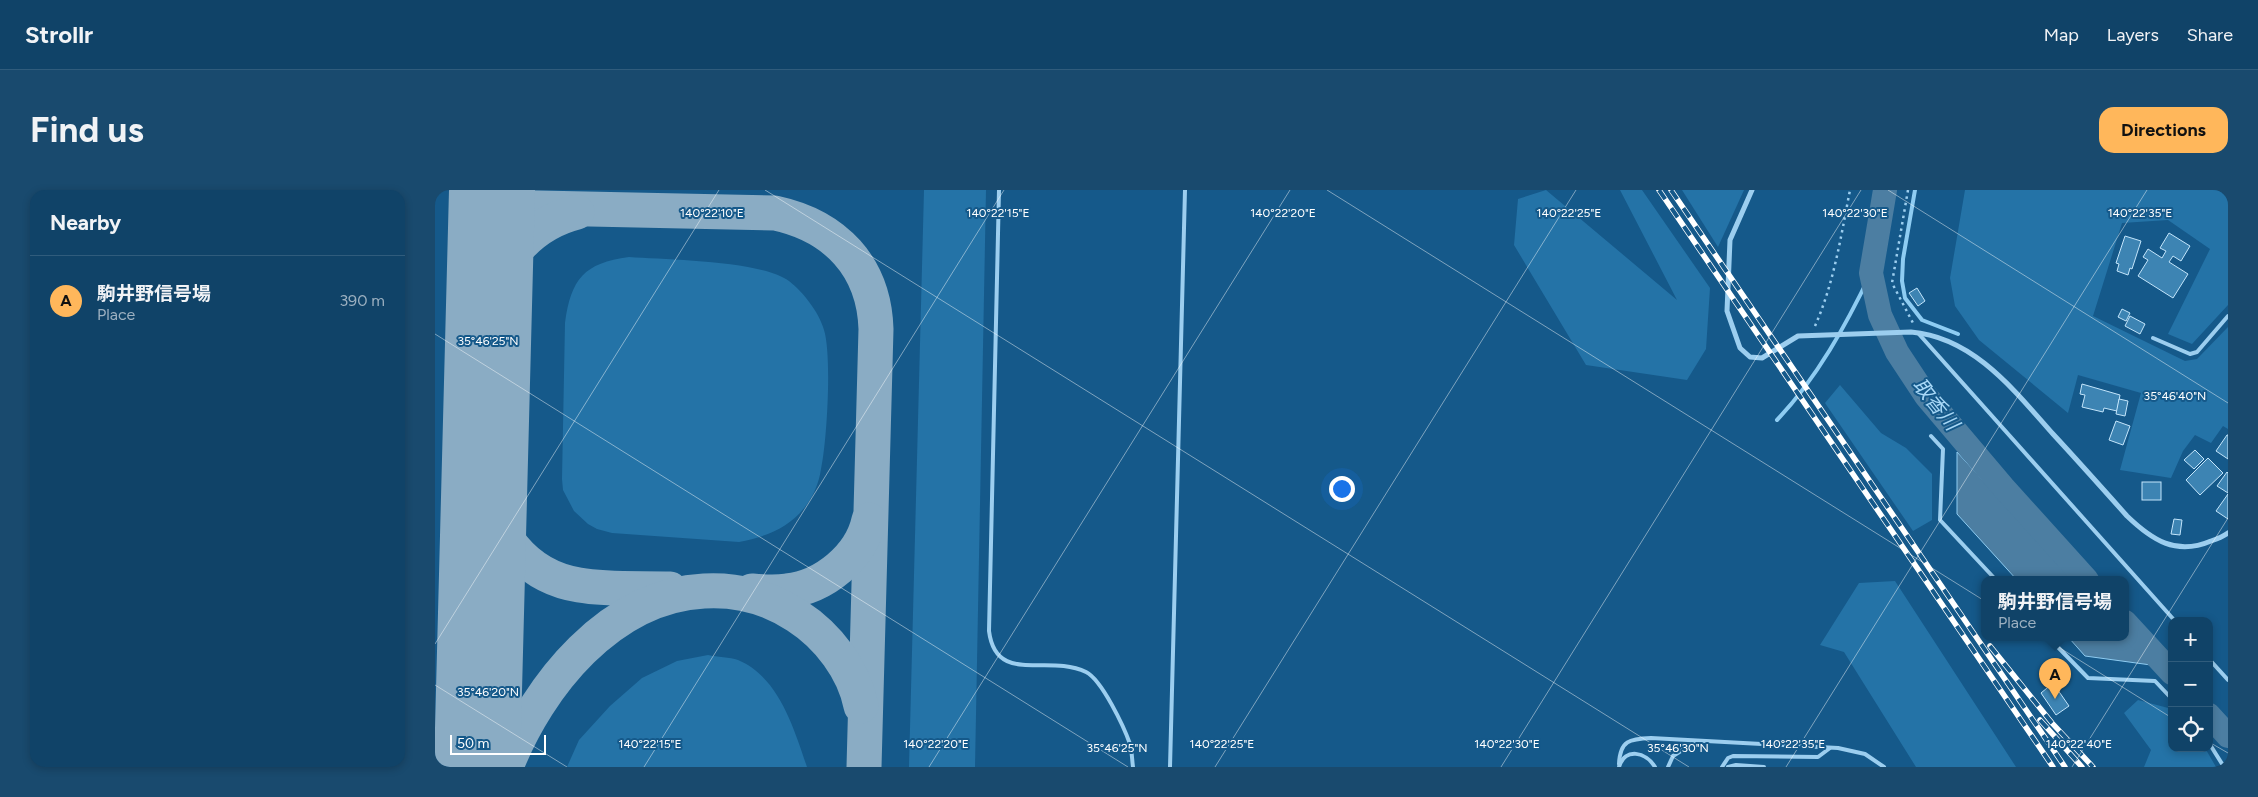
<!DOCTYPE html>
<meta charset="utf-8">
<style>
body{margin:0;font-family:Figtree,"Noto Sans JP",sans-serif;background:#194a6e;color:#f1f3f6}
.controls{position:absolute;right:15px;bottom:15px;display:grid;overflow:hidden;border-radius:10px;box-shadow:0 2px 8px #0003}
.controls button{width:45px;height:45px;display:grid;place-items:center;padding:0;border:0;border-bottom:1px solid #305c7c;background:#104368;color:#f1f3f6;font:25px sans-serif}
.scale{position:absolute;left:15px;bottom:12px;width:96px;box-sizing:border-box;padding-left:5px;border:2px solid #fff;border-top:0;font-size:14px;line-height:18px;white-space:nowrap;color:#fff;-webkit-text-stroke:4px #15598a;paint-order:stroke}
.you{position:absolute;left:906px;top:298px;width:18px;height:18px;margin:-12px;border:4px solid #fff;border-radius:50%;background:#1a73e8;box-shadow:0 0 0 8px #1a73e833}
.badge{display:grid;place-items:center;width:32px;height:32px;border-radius:50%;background:#ffb75b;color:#111;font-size:16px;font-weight:700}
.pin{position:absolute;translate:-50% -41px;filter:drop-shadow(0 1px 2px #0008)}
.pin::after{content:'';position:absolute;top:26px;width:18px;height:15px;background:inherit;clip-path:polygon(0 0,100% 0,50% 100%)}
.popup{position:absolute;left:1546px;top:386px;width:148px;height:65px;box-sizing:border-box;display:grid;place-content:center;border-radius:10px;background:#104368;filter:drop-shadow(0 1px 4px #0005);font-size:16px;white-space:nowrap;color:#9cb0c0}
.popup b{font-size:19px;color:#f1f3f6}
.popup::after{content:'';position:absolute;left:50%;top:100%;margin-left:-10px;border:10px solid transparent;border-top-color:#104368}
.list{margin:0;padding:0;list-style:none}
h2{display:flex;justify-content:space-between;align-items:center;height:65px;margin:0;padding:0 20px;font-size:21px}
h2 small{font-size:16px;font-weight:400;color:#9cb0c0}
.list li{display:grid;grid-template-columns:32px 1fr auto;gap:15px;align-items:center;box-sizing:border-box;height:90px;padding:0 20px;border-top:1px solid #305c7c}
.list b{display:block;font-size:19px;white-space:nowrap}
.list p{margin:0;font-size:16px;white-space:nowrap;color:#9cb0c0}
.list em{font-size:16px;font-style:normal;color:#9cb0c0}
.icon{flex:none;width:28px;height:28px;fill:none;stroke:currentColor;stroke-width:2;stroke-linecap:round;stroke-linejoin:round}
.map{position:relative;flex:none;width:1793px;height:577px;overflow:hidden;border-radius:15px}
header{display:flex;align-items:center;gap:30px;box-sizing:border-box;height:70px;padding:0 25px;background:#104368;border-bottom:1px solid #305c7c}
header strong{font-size:24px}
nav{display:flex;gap:28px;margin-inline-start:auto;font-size:18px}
.intro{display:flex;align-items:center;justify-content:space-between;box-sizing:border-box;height:120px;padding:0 30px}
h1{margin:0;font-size:35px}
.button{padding:12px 22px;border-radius:15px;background:#ffb75b;color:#111;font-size:18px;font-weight:700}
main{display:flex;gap:30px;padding:0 30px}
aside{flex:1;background:#104368;border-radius:15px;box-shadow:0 2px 8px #0003}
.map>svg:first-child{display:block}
</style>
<header>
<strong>Strollr</strong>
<nav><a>Map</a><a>Layers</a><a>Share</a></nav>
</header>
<div class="intro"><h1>Find us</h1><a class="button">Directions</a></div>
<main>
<aside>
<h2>Nearby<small></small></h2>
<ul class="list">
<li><span class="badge">A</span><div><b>駒井野信号場</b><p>Place</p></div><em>390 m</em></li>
</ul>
</aside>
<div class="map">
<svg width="1793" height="577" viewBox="0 0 1793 577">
<rect width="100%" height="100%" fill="#15598a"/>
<g fill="#2473a7">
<polygon points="489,0 551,0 540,577 474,577"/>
<polygon points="1111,0 1242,110 1185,0 1207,0 1275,98 1271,159 1252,190 1151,175 1079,55 1083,9"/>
<polygon points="1247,0 1309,0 1283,57"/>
<polygon points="1530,0 1793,0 1793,115 1757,154 1733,144 1775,59 1733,30 1687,33 1658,126 1750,171 1762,169 1793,137 1793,239 1788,236 1776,253 1760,245 1748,261 1736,288 1685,280 1706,203 1643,185 1633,223 1544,150 1520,116 1515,88"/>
<path d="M194,67C233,70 324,70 354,91C368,102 384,122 389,140C397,165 392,252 386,279C384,293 378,307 370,317C353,339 329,347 304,352L177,343L162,339L153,334L139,321L128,300L127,289L130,133C136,89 149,73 194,67Z"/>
<polygon points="1405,195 1446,243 1471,258 1497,284 1497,330 1478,341 1390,213"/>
<polygon points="1460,391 1581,577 1481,577 1409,462 1385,455 1424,393"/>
<path d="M273,465C282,467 295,467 303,470C344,487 359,539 372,577H132L144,550L175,516L207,488L242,471Z"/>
<polygon points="1703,510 1737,519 1737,558 1770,558 1781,577 1709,577 1716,560 1689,523"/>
</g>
<g fill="#4c7ea2" stroke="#8eccf2">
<polygon points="1522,262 1639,390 1582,390 1522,324"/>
<polygon points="1690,446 1716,475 1650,466 1634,448"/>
</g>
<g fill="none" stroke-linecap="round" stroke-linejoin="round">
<g stroke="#8eccf2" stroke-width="4">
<polyline points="1480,0 1468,69 1467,91 1470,108 1487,130 1523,144"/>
<path d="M1342,230C1382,188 1411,135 1436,83"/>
</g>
<g stroke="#4c7ea2" stroke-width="24">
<polyline points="1450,0 1436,83 1445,125 1462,162 1491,206 1568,297 1652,390"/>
<polyline points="1690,432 1737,483"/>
<polyline points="1774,525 1793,546"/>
</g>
<g stroke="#8aacc4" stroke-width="35">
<path d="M57,17L340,23C400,36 439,76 441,139L429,577"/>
<path d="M54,115C66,69 95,34 142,22"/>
<path d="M49,289C58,341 88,386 144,395C173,400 205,398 235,399"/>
<path d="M317,401C328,402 340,403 352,401C389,397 426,367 434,330"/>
<path d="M71,577C103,495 175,406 269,401C302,399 335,408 362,426C393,446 419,480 426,516"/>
</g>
<polyline stroke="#8aacc4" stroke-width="86" points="42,577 57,0"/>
</g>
<g fill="#3d84b3" stroke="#c3e5fb">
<polygon points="1734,43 1755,56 1746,71 1738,66 1734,72 1753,84 1738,108 1703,86 1713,70 1708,67 1713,59 1727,68 1731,61 1725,58"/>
<polygon points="1690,46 1706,51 1697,79 1695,78 1693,85 1682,81 1684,74 1681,73"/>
<polygon points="1482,98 1490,111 1483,116 1474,103"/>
<polygon points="1687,119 1695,123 1691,131 1683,127"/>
<polygon points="1695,126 1710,134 1705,144 1690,136"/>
<polygon points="1647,194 1685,205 1682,221 1669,218 1668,222 1647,217 1650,205 1645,204"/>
<polygon points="1684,209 1693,211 1690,226 1681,224"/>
<polygon points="1681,231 1695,236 1688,255 1674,250"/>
<polygon points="1792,245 1793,245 1793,269 1781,261"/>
<polygon points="1760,260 1769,269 1759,279 1749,270"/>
<polygon points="1773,268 1788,283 1765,305 1751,290"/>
<polygon points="1792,282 1793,283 1793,303 1782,296"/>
<rect x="1707" y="292" width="19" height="18"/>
<polygon points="1793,304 1793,329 1781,321"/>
<polygon points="1739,329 1747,330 1745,345 1736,344"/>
<polygon points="1618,493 1634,516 1621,525 1606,503"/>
</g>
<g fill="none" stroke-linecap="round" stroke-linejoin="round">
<g stroke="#9cceef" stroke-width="2.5" stroke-dasharray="2.5 4" stroke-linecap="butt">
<polyline points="1473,0 1457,93 1478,133"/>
<path d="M1380,136C1399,93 1406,46 1415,0"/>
</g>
<g stroke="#9cceef" stroke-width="4">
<path d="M564,0L554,441C561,496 613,463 651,482C667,490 689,537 695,554C697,561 697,570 698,577"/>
<polyline points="1483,143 1740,431"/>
<polyline points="1718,148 1755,164 1762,162 1793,126"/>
<polyline points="1496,246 1508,259 1505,330 1561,390"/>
<polyline points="1614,448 1653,488 1720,491 1737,509"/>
<polyline points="1774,469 1793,490"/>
<polyline points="1774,553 1789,577"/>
<path d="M1184,574C1185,550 1195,549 1216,548L1403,558L1430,564L1449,577"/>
<polyline points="735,577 750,0"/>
<path d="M1184,577C1190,557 1211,562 1220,577"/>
<polyline points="1233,577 1238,566 1260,552"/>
<polyline points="1287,577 1293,568 1298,566 1383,567 1395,558"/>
<polyline points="1293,577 1301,575 1329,577"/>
</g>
<g stroke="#9cceef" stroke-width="5">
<path d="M1317,0L1295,50L1292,121L1305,158L1315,167L1327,168L1363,146L1476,142C1538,147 1579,200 1618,244C1643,271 1668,299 1692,326C1717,350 1741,366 1776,351C1782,349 1788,347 1793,343"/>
<polyline points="1788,576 1793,573"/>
</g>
<defs>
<g id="rail">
<polyline points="1224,0 1618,577"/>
<polyline points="1236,0 1630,577"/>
<polyline points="1555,456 1617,533 1658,577"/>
<polyline points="1605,530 1647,577"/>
</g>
</defs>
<use href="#rail" stroke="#fff" stroke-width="5.5"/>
<use href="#rail" stroke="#15598a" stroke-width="4" stroke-dasharray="11" stroke-linecap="butt"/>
</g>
<path fill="none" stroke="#fff" stroke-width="1" stroke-opacity="0.45" d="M330,0L1254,577M892,0L1737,528M1453,0L1793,213M0,144L693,577M0,454L284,0M0,495L132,577M1774,552L1793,563M209,577L569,0M494,577L855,0M780,577L1141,0M1066,577L1426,0M1351,577L1712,0M1637,577L1793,328"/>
<g text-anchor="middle" stroke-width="4" stroke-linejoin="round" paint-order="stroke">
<g font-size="20" font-style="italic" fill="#a8d8f7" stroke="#15598a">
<text transform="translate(1501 214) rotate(51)" y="7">取香川</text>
</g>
</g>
<g font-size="12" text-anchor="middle" fill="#fff" stroke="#15598a" stroke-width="4" stroke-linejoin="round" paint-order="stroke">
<text x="277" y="27">140°22'10"E</text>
<text x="563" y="27">140°22'15"E</text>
<text x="848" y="27">140°22'20"E</text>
<text x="1134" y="27">140°22'25"E</text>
<text x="1420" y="27">140°22'30"E</text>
<text x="1705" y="27">140°22'35"E</text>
<text x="53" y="155">35°46'25"N</text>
<text x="1740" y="210">35°46'40"N</text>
<text x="53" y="506">35°46'20"N</text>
<text x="215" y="558">140°22'15"E</text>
<text x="501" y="558">140°22'20"E</text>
<text x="787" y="558">140°22'25"E</text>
<text x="1072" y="558">140°22'30"E</text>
<text x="1358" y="558">140°22'35"E</text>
<text x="1644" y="558">140°22'40"E</text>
<text x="682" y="562">35°46'25"N</text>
<text x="1243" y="562">35°46'30"N</text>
</g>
</svg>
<div class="controls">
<button>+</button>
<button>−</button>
<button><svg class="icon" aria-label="locate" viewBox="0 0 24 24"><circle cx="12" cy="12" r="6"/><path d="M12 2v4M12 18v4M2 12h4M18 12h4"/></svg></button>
</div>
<div class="scale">50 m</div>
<div class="you"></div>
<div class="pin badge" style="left:1620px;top:509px">A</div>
<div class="popup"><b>駒井野信号場</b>Place</div>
</div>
</main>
